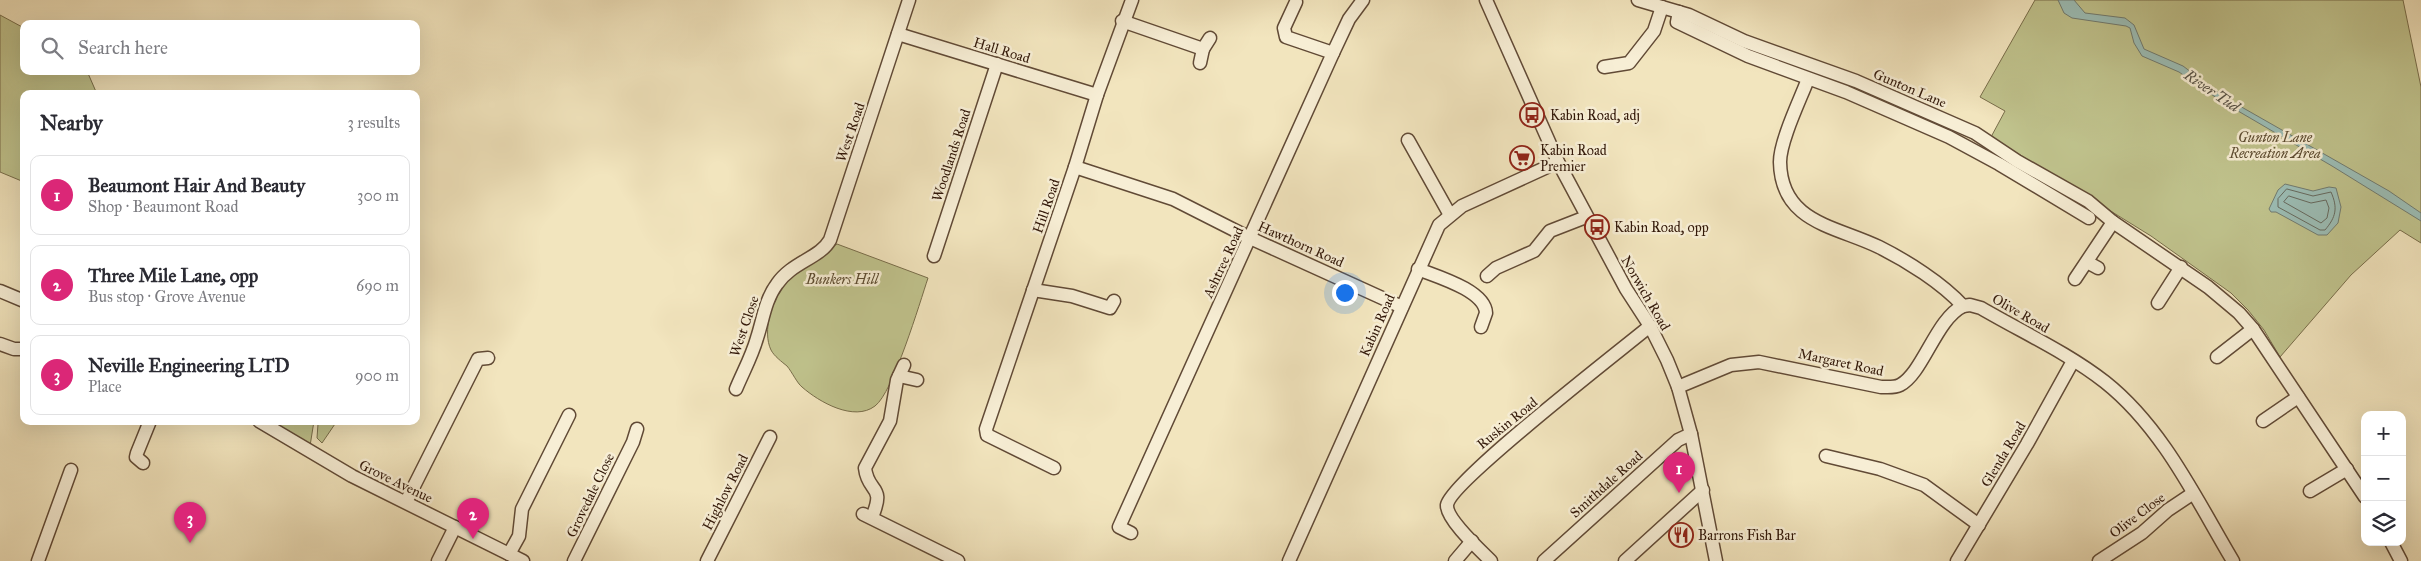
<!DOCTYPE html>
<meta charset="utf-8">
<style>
body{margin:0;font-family:"IM FELL Great Primer",serif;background:#f7f7f7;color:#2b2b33}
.controls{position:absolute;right:15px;bottom:15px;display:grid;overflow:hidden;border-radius:10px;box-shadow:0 5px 20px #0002}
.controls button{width:45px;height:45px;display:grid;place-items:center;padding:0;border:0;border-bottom:1px solid #e1e1e2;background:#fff;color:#2b2b33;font:25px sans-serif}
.you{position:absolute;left:1344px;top:292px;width:18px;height:18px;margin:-12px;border:4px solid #fff;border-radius:50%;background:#1a73e8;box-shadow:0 0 0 8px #1a73e833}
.badge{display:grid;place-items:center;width:32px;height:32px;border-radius:50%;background:#db2777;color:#fff;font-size:16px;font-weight:700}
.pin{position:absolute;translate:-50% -41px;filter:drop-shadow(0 1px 2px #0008)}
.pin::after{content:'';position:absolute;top:26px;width:18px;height:15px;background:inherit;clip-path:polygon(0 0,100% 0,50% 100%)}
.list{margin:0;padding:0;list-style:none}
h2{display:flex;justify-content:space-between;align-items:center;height:65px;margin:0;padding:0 20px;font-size:21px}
h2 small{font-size:16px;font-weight:400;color:#7c7c81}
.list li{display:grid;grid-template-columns:32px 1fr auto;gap:15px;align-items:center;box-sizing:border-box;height:80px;margin:0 10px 10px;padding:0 10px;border:1px solid #e1e1e2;border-radius:10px}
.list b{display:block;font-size:19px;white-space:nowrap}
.list p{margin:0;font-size:16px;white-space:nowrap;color:#7c7c81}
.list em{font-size:16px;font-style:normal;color:#7c7c81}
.icon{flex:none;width:28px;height:28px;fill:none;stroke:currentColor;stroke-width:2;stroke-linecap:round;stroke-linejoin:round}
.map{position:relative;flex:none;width:2421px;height:561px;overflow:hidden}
.search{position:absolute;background:#fff;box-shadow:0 5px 20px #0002;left:20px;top:20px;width:400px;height:55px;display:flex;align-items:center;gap:12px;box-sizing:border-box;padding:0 18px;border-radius:10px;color:#7c7c81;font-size:19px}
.panel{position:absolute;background:#fff;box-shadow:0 5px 20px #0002;left:20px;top:90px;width:400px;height:335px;border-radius:10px}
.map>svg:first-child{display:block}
</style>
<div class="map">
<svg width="2421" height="561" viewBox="0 0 2421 561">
<rect width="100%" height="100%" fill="#f2e5be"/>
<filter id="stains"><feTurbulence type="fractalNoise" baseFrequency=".004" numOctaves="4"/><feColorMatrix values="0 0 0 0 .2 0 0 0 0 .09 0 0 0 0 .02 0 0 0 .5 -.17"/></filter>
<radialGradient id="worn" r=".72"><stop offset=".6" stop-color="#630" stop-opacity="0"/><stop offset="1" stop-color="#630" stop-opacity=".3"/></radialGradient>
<g fill="#c0c38d" stroke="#786d4a">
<polygon points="2035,0 2403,0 2421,87 2421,243 2400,230 2351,275 2280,357 2264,330 2248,310 2231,293 2151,236 1991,137 2005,111 1980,97"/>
<polygon points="0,15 24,28 24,71 87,71 97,94 24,94 24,182 0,172"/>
<path d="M837,244L928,278C920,302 893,393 875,406C854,422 819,402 802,387C797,383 792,372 787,366C782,362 774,356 771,350C762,331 772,301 784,285C797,266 818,257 837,244Z"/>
<polygon points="272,421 314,421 310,446"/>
<polygon points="320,421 337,421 322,443 317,438 318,424"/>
</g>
<g fill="#9cbeb6" stroke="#717b70">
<polygon points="2058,0 2074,0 2085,13 2125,18 2134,25 2144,49 2183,66 2224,97 2389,191 2421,213 2421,221 2332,166 2221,101 2179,72 2142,56 2134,43 2130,28 2126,26 2072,18 2064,13"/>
<polygon points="2285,184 2313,191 2329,187 2336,188 2341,207 2338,223 2327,235 2318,235 2276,212 2271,212 2269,209 2278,190"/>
</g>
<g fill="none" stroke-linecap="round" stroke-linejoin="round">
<g stroke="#666a5f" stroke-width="1">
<path d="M2287,189L2313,196L2331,192C2338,208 2336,217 2325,230H2320L2278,207V199Z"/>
<polygon points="2289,196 2311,203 2326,200 2329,208 2327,218 2321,223 2284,202"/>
</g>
<defs>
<g id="minor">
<polyline points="1486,0 1558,162 1626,289 1650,326 1667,360 1678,387 1691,434 1716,561"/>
<polyline points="1638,0 1689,15 1744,41 1856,81 1975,133 2017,161 2088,201 2113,222 2208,287 2239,313 2253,329 2365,497"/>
<polyline points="1296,2 1284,28 1286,37 1333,53"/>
<polyline points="1679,12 1677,22 1748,56 1846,92 1949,137 1999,164 2089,218"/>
<polyline points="1122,21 1203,49 1210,38"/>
<polyline points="898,34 1097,95"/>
<polyline points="1200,63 1203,49"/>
<polyline points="1604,67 1629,63 1654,31 1662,7"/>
<path d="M1808,79C1800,100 1780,141 1780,162C1781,223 1836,226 1879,247C1907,261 1942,283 1963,306L1970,305L1981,308C2022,332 2068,353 2105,382C2163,428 2196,499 2233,561"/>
<polyline points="1408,140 1450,215"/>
<polyline points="1075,167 1173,199 1250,238 1402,307"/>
<polyline points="934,256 997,64"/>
<polyline points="2087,262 2098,268"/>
<path d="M1418,269C1435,276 1485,290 1486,313L1481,327"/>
<polyline points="1487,276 1496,268 1534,251 1550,231 1586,217"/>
<polyline points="2075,279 2113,222"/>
<polyline points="1033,290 1072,296 1110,308 1114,301"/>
<polyline points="0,291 24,301"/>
<polyline points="2158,303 2181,267"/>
<polyline points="0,344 14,349 24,349"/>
<polyline points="2217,357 2253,329"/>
<polyline points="899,376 917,380"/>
<path d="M1678,387L1731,365L1759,362L1881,387C1888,387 1894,388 1900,385C1923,373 1936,319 1963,306"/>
<path d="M736,389C743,372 752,356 757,338C763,320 765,300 777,284C792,262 820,258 830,240L909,0"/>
<polyline points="259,421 352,476 523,561"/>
<polyline points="2263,421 2298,397"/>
<polyline points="1826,456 1880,469 1924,485 1979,525"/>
<polyline points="143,463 136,457 137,453 150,421"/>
<polyline points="1054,468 987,435 986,429 1075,167 1097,95 1132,0"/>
<polyline points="2310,491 2347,469"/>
<polyline points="406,502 478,359 488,358"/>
<polyline points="863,514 958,561"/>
<path d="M872,517C886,484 868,494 865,468L890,421L897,380L904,365"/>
<polyline points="1131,533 1119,527 1333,53 1349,19 1363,0"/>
<polyline points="2391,542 2401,561"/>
<polyline points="509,554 519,536 522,509 569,415"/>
<polyline points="38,561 71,470"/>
<polyline points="438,561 455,527"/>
<polyline points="574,561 633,442 637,429"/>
<polyline points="707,561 770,437"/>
<polyline points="1289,561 1439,225 1462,206 1558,162"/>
<polyline points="1455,561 1472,541"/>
<path d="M1491,561C1480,550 1446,519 1447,505C1450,482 1621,350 1650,326"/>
<polyline points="1544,561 1678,440 1691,434"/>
<polyline points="1625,561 1703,490"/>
<polyline points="1957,561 2027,444 2073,361"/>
<polyline points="2099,561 2142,533 2168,510 2192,494"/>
</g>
</defs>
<use href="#minor" stroke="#614a36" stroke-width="15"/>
<use href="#minor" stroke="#f7eed5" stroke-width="12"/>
</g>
<defs>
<symbol id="bus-ring" viewBox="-11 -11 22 22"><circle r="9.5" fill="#f7eed5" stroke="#8f2418" stroke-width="1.5"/><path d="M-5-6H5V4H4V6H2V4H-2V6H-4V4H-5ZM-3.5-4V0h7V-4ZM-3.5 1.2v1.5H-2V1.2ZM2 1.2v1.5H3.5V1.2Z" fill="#8f2418"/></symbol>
<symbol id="supermarket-ring" viewBox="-11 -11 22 22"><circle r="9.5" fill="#f7eed5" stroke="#8f2418" stroke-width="1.5"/><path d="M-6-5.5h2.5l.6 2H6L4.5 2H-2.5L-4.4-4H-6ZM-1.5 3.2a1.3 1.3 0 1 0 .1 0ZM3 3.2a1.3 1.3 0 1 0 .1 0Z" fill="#8f2418"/></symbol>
<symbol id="restaurant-ring" viewBox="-11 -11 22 22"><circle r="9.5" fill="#f7eed5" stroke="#8f2418" stroke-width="1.5"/><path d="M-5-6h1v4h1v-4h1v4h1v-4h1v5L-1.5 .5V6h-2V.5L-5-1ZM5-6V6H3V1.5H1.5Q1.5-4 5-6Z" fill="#8f2418"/></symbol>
</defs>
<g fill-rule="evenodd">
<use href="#bus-ring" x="1518" y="101" width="28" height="28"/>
<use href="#supermarket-ring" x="1508" y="144" width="28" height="28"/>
<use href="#bus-ring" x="1583" y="213" width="28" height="28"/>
<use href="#restaurant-ring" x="1667" y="521" width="28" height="28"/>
</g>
<g text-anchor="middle" stroke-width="5" stroke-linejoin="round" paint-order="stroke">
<g font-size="14" fill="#311708" stroke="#f7eed5">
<text transform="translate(1002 50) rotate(17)" y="5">Hall Road</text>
<text transform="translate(1910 88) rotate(23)" y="5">Gunton Lane</text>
<text transform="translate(850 132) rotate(-71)" y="5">West Road</text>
<text transform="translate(951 155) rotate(-72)" y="5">Woodlands Road</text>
<text transform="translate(1046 206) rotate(-71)" y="5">Hill Road</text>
<text transform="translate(1301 244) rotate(24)" y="5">Hawthorn Road</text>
<text transform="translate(1223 262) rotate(-65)" y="5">Ashtree Road</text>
<text transform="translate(1646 293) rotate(60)" y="5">Norwich Road</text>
<text transform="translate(2021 313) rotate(30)" y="5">Olive Road</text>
<text transform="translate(1377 325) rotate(-66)" y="5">Kabin Road</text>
<text transform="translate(744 326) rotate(-71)" y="5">West Close</text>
<text transform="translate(1841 362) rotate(12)" y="5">Margaret Road</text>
<text transform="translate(1507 423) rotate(-39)" y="5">Ruskin Road</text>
<text transform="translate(2003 454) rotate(-59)" y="5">Glenda Road</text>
<text transform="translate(396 481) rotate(26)" y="5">Grove Avenue</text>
<text transform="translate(1606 484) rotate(-42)" y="5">Smithdale Road</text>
<text transform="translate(725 492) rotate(-63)" y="5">Highlow Road</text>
<text transform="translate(590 495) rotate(-64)" y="5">Grovedale Close</text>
<text transform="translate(2137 515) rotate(-37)" y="5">Olive Close</text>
</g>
<g font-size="14" fill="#311708" stroke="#f7eed5" text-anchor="start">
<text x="1550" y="120">Kabin Road, adj</text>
<text x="1540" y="155">Kabin Road<tspan x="1540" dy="16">Premier</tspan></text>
<text x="1614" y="232">Kabin Road, opp</text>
<text x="1698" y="540">Barrons Fish Bar</text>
</g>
<g font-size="14" font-style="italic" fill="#5c4b30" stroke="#f7eed5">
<text x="2275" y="142">Gunton Lane<tspan x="2275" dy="16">Recreation Area</tspan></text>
<text x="842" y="284">Bunkers Hill</text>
</g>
<g font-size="15" font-style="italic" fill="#565145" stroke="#f7eed5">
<text transform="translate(2212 91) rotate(34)" y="5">River Tud</text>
</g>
</g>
<rect width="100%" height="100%" filter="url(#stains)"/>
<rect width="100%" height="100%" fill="url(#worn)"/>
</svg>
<div class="controls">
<button>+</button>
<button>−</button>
<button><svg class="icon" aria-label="layers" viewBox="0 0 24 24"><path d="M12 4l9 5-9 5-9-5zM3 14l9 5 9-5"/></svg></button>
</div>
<div class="you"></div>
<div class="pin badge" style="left:1679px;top:493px">1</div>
<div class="pin badge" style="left:473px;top:539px">2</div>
<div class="pin badge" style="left:190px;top:543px">3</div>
<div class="search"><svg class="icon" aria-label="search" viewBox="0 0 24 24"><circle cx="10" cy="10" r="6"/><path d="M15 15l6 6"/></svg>Search here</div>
<section class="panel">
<h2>Nearby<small>3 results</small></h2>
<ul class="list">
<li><span class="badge">1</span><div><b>Beaumont Hair And Beauty</b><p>Shop · Beaumont Road</p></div><em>300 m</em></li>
<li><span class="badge">2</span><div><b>Three Mile Lane, opp</b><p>Bus stop · Grove Avenue</p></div><em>690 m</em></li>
<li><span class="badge">3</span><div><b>Neville Engineering LTD</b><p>Place</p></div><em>900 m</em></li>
</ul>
</section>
</div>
